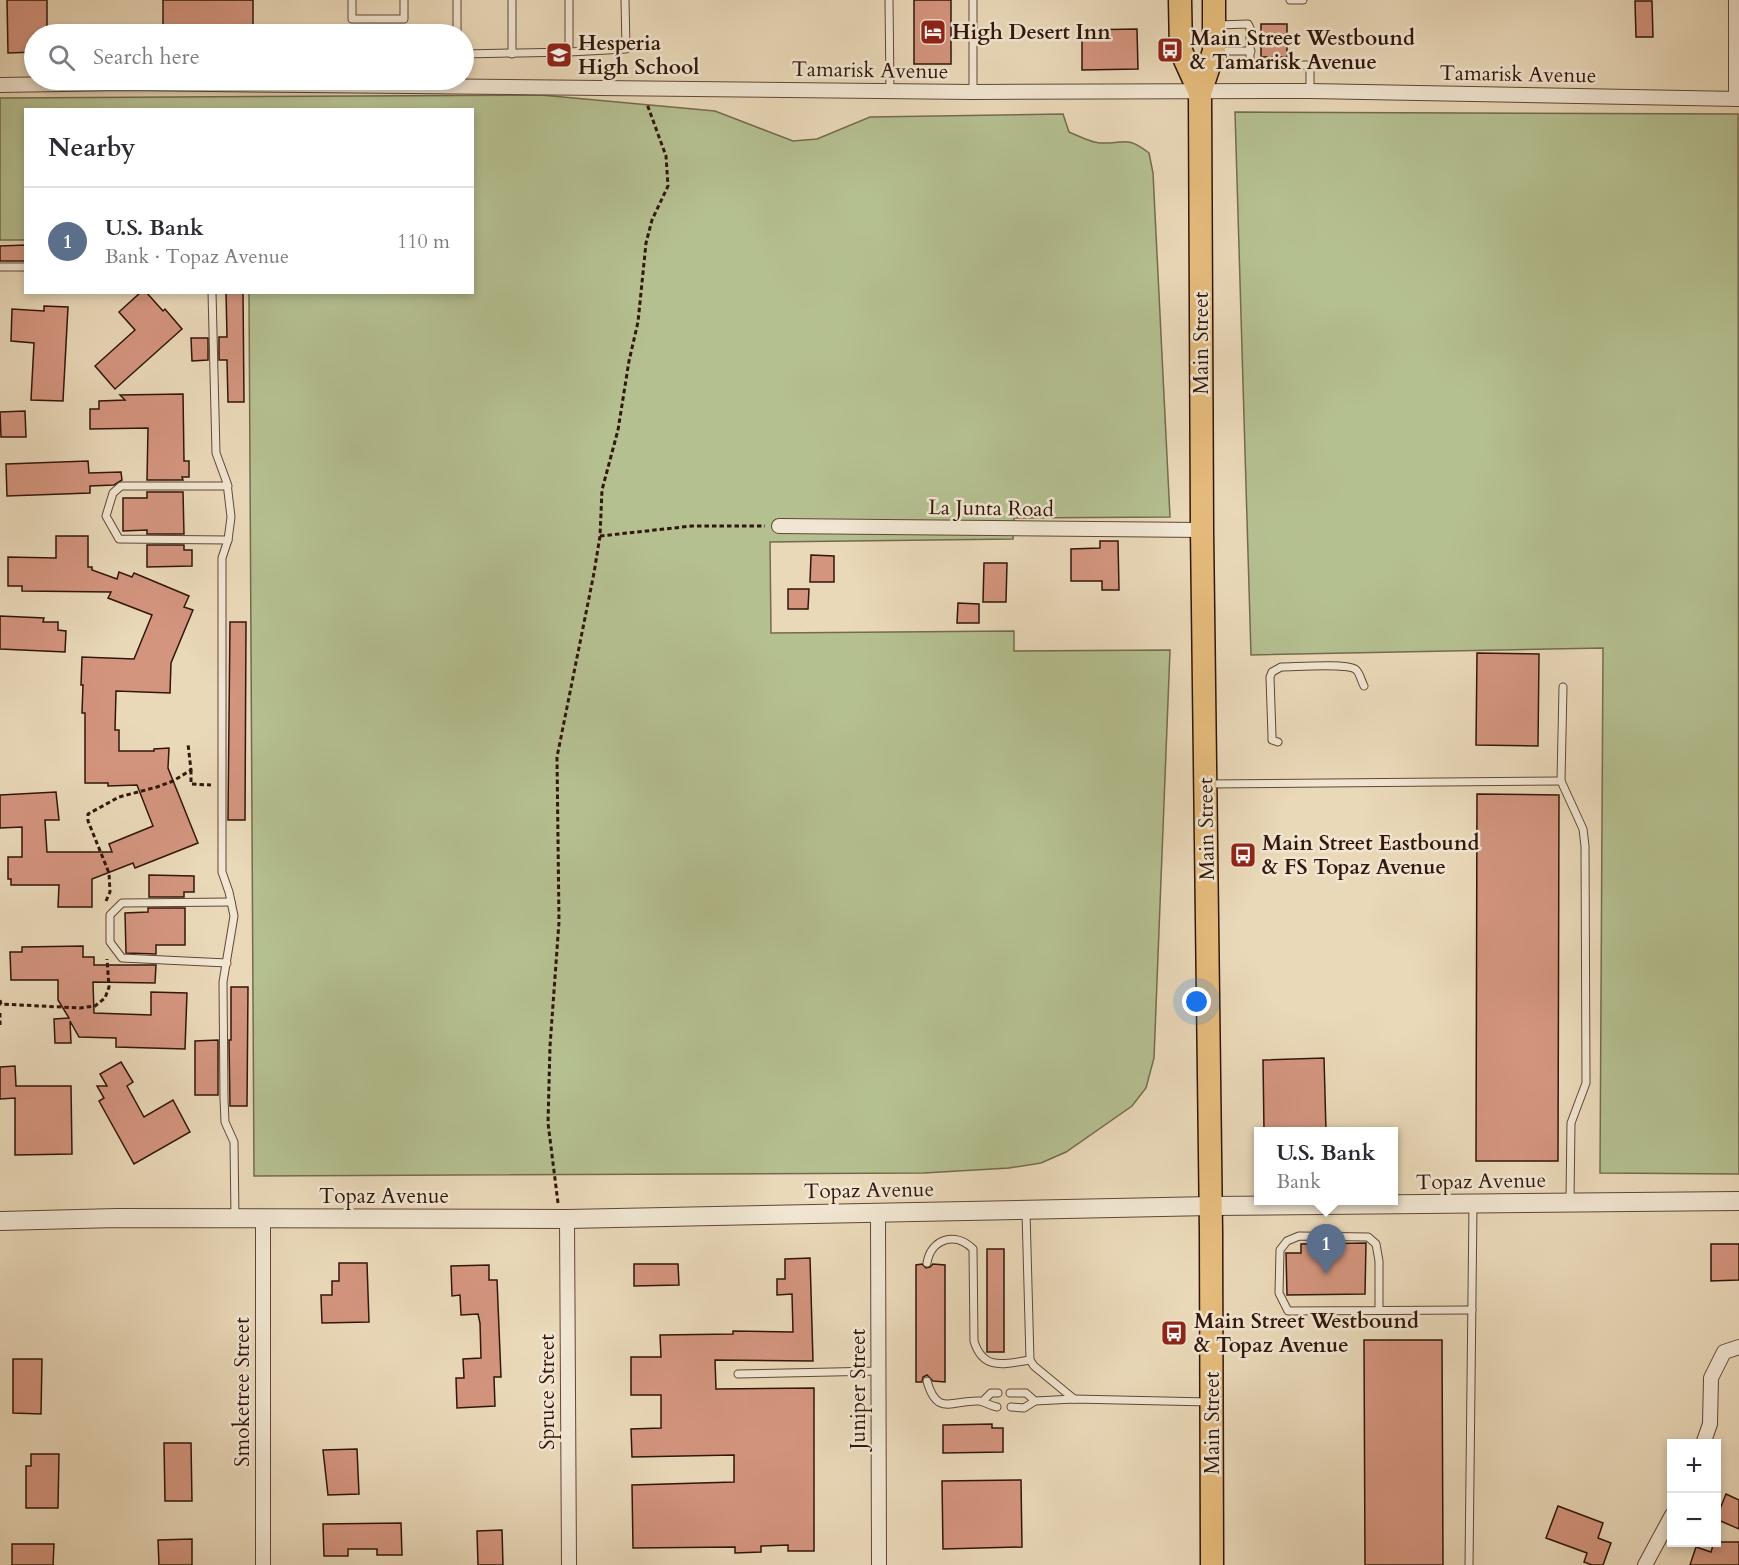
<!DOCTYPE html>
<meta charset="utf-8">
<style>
body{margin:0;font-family:Cardo,serif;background:#f2f2f3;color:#2b2b33}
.controls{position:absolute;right:18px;bottom:18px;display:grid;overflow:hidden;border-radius:0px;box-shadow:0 3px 9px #0003}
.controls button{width:54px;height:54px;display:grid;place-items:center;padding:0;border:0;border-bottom:2px solid #e1e1e2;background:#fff;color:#2b2b33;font:30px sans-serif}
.you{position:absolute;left:1197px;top:1002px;width:21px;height:21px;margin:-15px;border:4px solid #fff;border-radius:50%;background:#1a73e8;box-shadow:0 0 0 9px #1a73e833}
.badge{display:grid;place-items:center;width:39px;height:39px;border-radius:50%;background:#d93025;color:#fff;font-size:20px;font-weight:700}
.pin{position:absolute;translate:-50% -50px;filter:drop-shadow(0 2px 3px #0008)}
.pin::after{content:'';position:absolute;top:32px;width:21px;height:18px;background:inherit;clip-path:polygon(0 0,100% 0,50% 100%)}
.popup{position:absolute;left:1254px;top:1127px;width:144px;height:78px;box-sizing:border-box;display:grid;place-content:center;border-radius:0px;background:#fff;filter:drop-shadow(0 2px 4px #0005);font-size:20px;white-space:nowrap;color:#7c7c81}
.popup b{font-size:22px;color:#2b2b33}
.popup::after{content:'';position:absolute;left:50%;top:100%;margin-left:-12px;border:12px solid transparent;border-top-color:#fff}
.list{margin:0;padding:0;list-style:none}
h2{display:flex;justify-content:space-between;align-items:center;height:78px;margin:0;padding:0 24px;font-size:26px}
h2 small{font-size:20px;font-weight:400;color:#7c7c81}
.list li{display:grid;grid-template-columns:39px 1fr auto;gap:18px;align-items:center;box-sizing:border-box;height:108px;padding:0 24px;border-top:2px solid #e1e1e2}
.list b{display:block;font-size:22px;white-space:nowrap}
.list p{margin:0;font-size:20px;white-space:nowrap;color:#7c7c81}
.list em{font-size:20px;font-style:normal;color:#7c7c81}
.icon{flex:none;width:33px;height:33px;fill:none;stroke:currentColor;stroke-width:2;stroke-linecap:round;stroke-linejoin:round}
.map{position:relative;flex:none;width:1739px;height:1565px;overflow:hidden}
.search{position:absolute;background:#fff;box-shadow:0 3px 9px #0003;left:24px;top:24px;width:450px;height:66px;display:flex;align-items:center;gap:15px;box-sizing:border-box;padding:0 21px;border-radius:33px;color:#7c7c81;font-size:22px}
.panel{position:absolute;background:#fff;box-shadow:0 3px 9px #0003;left:24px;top:108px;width:450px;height:186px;border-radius:0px}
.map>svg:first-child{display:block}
</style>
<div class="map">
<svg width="1739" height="1565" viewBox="0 0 1739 1565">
<rect width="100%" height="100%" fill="#ead9b9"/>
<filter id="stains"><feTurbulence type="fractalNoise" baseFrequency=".00333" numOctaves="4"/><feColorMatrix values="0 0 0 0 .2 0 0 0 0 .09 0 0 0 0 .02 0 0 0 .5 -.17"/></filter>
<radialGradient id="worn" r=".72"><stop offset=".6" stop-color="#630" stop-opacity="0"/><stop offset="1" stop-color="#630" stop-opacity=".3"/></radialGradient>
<g fill="#b5c091" stroke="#746b4e" stroke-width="1.5">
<path d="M541,95L715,111L793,141L817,139L870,117L1063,114L1069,132C1079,136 1089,142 1100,143C1125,144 1126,135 1149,153L1153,173L1170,517L1014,518L1013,539L770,542L771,633L1014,631V651L1170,650L1154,1058L1146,1088L1132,1106L1066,1152L1041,1163L1009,1168L924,1173L254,1176L249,293L472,292V110H26L25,240H0V98Z"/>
<polygon points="1235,112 1738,114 1739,1174 1600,1173 1603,648 1251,655"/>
</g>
<g fill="#d4957f" stroke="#32160a" stroke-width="1.5">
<polygon points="7,0 47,0 47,34 34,34 34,52 8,53"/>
<rect x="163" y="0" width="90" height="34"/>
<rect x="914" y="0" width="37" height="64"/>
<polygon points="1635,1 1652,1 1653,37 1636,37"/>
<rect x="1261" y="24" width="26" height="33"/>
<polygon points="1137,29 1138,69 1082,70 1082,30"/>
<polygon points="26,245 26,261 0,261 0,246"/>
<polygon points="141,292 146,292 163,311 165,309 182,329 115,389 95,366 135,330 119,312"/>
<polygon points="226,292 243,292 244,402 228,402 227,360 219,360 219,337 227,337"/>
<polygon points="44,306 68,307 63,401 31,400 34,343 11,341 12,309 44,311"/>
<polygon points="191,338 208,338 208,360 192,361"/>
<polygon points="183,394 184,461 189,461 189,477 182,477 183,480 147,480 148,428 90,429 90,409 99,409 99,401 125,400 120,395"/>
<polygon points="25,411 26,437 1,437 0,412"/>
<polygon points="88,461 89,473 121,472 122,480 114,485 90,486 90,493 7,496 6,464"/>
<polygon points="147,492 183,492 184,534 147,534 147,530 123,531 123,498 147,498"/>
<polygon points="56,536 88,536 88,567 92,567 92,570 117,579 119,572 132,577 134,573 189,596 184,607 193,610 171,663 170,693 116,691 115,730 119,730 119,751 154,751 154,749 169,748 168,768 198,843 135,868 133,863 92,879 92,907 58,907 59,885 11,885 11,879 8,879 8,857 22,857 22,827 0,828 0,795 56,792 59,820 45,820 47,852 112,852 109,844 153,826 137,785 108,786 108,783 85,783 85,713 82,713 83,685 81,685 82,657 134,659 152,615 108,598 111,592 22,591 22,586 8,586 8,557 56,558"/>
<polygon points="1100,541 1118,541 1119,590 1102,590 1102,581 1071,581 1071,549 1100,548"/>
<polygon points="147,545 184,545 184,550 192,550 192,566 147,567"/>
<polygon points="811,555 834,556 834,582 810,582"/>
<polygon points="984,563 1007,563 1006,602 983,602"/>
<polygon points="788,589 809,589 808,609 788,609"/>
<polygon points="958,603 979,604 979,623 957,623"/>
<polygon points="0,616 44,618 43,622 58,622 58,630 66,631 65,652 0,649"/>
<polygon points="230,622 246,622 245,820 228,820"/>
<polygon points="1477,653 1539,654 1538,746 1476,745"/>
<polygon points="1477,794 1559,795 1558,1161 1476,1161"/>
<polygon points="149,875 194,876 194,892 184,892 184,897 149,897"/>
<polygon points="148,908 185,908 185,945 156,945 156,954 126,953 125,913 148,912"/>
<polygon points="83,946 83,957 94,957 94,965 156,965 155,983 93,982 94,1013 151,1015 151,992 187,993 185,1049 116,1047 116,1038 79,1037 70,1021 71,1043 55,1043 54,1019 69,1018 58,1000 58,980 11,980 10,952 22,952 22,947"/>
<polygon points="231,987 248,987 247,1106 230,1106 229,1040 231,1040"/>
<polygon points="218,1040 218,1095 195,1095 195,1041"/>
<polygon points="1324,1058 1326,1131 1264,1131 1263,1060"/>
<polygon points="121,1062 133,1082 127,1086 144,1117 173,1100 190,1132 134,1164 99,1101 104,1098 97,1086 107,1086 100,1074"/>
<polygon points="15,1066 16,1086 71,1086 72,1154 15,1155 15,1098 0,1099 0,1067"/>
<polygon points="1366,1243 1365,1294 1287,1295 1286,1253 1301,1253 1301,1244"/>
<polygon points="1711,1244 1739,1244 1739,1280 1711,1281"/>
<rect x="987" y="1249" width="17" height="103"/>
<polygon points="810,1258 813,1361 715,1360 716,1389 814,1388 814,1551 788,1551 788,1545 761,1546 761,1552 735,1553 735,1547 633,1548 632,1485 734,1482 734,1455 632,1457 631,1429 661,1428 661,1395 631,1395 631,1357 661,1357 660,1335 733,1334 733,1331 793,1332 792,1294 777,1295 777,1279 785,1279 785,1259"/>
<polygon points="339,1263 367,1263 369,1322 322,1323 321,1295 332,1295 332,1281 339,1281"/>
<polygon points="634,1264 678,1264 679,1285 634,1286"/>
<polygon points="922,1264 926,1268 930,1267 933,1264 945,1265 945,1382 933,1381 927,1375 923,1377 922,1382 916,1382 916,1265"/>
<polygon points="489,1265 489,1280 497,1280 501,1377 494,1377 495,1406 457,1408 456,1378 464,1378 463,1359 481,1358 480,1323 478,1314 461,1315 460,1295 452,1296 451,1266"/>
<polygon points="1364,1340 1442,1340 1443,1565 1365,1565"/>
<polygon points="13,1359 42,1359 41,1414 13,1413"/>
<polygon points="992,1424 992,1428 1003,1428 1003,1452 943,1453 943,1425"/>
<polygon points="164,1443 191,1443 192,1501 165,1501"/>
<polygon points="357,1449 359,1494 328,1495 323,1450"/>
<polygon points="31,1454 59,1454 58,1508 26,1508 26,1466 31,1466"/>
<polygon points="1021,1480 1022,1547 943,1549 942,1481"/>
<polygon points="1726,1494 1739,1500 1739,1529 1716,1519"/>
<polygon points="1558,1506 1603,1523 1598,1538 1611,1543 1603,1565 1592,1565 1584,1562 1587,1553 1546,1538"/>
<polygon points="401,1523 402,1555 377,1555 377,1549 348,1549 348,1556 324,1556 323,1524"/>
<polygon points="502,1530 503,1565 478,1565 477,1531"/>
<polygon points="192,1539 192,1565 159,1565 158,1540"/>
<polygon points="1714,1542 1739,1542 1739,1565 1690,1565 1696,1547 1711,1552"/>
<polygon points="12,1544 54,1544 53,1565 12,1565"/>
</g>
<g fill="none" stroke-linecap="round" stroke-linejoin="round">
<defs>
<g id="service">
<polyline points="352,0 352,19 404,19 404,0"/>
<polyline points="457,0 457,34"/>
<polyline points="512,0 512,54"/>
<polyline points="889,0 890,91"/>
<polyline points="1290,0 1303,0"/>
<polyline points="1218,25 1248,24 1250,28 1250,63 1254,65 1307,65 1310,69 1310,91"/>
<polyline points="1217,51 1251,51"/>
<polyline points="569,52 626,49 625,0"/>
<polyline points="464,54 569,52 569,0"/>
<polyline points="973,92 973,0"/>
<polyline points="0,267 26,267"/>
<polyline points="212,292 216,453 227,483 231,517 228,540 222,558 222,872 229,892 234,916 223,982 224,1099 225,1122 234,1142 235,1218"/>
<polyline points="228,486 121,486 113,493 106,516 119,539 228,540"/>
<polyline points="1563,687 1561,781 1583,829 1585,846 1586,1083 1571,1123 1570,1200"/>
<path d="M1278,742L1272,740V736L1270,677L1272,672L1281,667C1296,667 1344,663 1355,669C1360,672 1361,681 1364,686"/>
<polyline points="1208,784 1561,781"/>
<polyline points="227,963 122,958 110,942 110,915 122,903 231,902"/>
<polyline points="1026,1212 1030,1360 1034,1366 1074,1399"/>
<path d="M927,1263C931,1239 955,1231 973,1249L974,1341C983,1371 1004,1364 1030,1360"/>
<polyline points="1379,1310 1379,1261 1376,1244 1368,1237 1299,1236 1287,1241 1280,1250 1279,1293 1288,1311 1472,1310"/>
<polyline points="738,1374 879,1371"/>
<path d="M927,1381C937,1417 952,1400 979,1401C986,1402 990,1406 997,1407"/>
<polyline points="1010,1393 1026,1393 1035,1401"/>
<polyline points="983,1401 991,1393 998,1393"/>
<polyline points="1011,1407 1024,1408 1035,1401 1074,1399 1209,1402"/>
<polyline points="1469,1565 1473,1204"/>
</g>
<g id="minor">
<polyline points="0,85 124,83 973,92 1310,91 1739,99"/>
<polyline points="1736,99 1736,0"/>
<polyline points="779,526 1202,530"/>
<polyline points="878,1213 879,1565"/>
<polyline points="263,1219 263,1565"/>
<polyline points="567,1219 569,1565"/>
<polyline points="1703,1444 1710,1424 1711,1378 1724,1352 1739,1347"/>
<polyline points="1645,1565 1672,1515"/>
</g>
<polyline id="tertiary" points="0,1221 117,1218 567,1219 1211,1206 1739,1201"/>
<g id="primary">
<polyline points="1180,0 1181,51 1200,93"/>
<polyline points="1212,1565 1211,1231 1202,530 1200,93 1214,51 1214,0"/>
</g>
</defs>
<use href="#service" stroke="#604736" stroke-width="9"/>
<use href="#minor" stroke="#604736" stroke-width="16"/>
<use href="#tertiary" stroke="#604736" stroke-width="20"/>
<use href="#primary" stroke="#32160a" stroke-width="25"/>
<g stroke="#32160a" stroke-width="3" stroke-dasharray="4.5 3" stroke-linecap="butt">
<polyline points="600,536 692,526 765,526"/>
<polyline points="191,770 191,784 211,785"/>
<polyline points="106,901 110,892 109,873 88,821 88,814 119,797 157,787 173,781 191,770 188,744"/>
<polyline points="0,1000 1,1004 80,1008 95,1006 105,998 109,987 107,959"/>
<polyline points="0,1013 0,1025"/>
<polyline points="558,1203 548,1123 550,1046 559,922 557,757 594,573 600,536 602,490 618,430 629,361 638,322 646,243 652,220 668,186 666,156 647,104"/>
</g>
<use href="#service" stroke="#f1e6d2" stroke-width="7"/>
<use href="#minor" stroke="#f1e6d2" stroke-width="14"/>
<use href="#tertiary" stroke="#f1e6d2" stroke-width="18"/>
<use href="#primary" stroke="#e5bc7c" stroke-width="22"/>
</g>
<defs>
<symbol id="hotel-square" viewBox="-11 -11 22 22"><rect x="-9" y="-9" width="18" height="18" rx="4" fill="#8f2418" stroke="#f1e6d2"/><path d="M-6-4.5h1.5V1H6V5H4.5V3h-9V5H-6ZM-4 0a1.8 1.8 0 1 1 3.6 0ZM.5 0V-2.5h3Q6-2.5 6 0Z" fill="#fff"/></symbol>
<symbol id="bus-square" viewBox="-11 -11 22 22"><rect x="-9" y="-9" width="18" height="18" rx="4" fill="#8f2418" stroke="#f1e6d2"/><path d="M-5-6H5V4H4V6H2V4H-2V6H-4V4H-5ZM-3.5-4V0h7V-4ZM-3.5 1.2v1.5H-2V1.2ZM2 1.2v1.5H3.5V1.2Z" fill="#fff"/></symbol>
<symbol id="school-square" viewBox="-11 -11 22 22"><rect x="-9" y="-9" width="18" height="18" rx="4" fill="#8f2418" stroke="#f1e6d2"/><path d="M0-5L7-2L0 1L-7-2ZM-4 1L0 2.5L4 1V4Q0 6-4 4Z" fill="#fff"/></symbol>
</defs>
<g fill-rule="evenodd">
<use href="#hotel-square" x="918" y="17" width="30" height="30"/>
<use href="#bus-square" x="1155" y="35" width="30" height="30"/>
<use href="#school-square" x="544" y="40" width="30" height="30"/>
<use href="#bus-square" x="1228" y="840" width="30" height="30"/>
<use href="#bus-square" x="1159" y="1318" width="30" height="30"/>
</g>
<g text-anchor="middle" stroke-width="5" stroke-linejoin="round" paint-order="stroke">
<g font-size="21" font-weight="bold" fill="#32160a" stroke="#f1e6d2" text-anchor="start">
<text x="952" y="39">High Desert Inn</text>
<text x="1190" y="45">Main Street Westbound<tspan x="1190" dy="24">&amp; Tamarisk Avenue</tspan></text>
<text x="578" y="50">Hesperia<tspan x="578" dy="24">High School</tspan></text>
<text x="1262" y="850">Main Street Eastbound<tspan x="1262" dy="24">&amp; FS Topaz Avenue</tspan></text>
<text x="1194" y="1328">Main Street Westbound<tspan x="1194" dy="24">&amp; Topaz Avenue</tspan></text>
</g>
<g font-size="21" fill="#32160a" stroke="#f1e6d2">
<text transform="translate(870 70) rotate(1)" y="7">Tamarisk Avenue</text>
<text transform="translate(1518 74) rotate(1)" y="7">Tamarisk Avenue</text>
<text transform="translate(1201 343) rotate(-90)" y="7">Main Street</text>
<text transform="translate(991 508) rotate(1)" y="7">La Junta Road</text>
<text transform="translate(1206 829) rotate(-91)" y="7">Main Street</text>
<text transform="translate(1481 1181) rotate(-1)" y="7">Topaz Avenue</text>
<text transform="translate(869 1190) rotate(-1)" y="7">Topaz Avenue</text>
<text x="384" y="1203">Topaz Avenue</text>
<text transform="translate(858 1389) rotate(-90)" y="7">Juniper Street</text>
<text transform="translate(242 1392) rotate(-90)" y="7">Smoketree Street</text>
<text transform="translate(547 1392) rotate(-90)" y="7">Spruce Street</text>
<text transform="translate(1212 1423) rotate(-90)" y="7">Main Street</text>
</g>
</g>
<rect width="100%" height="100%" filter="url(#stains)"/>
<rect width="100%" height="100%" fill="url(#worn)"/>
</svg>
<div class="controls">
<button>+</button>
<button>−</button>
</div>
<div class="you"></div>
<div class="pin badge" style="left:1326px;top:1274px;background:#5c6f8a">1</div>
<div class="popup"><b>U.S. Bank</b>Bank</div>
<div class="search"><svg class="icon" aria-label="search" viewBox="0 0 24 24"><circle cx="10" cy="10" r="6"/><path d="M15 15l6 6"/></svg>Search here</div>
<section class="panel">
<h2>Nearby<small></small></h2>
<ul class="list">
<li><span class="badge" style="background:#5c6f8a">1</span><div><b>U.S. Bank</b><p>Bank · Topaz Avenue</p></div><em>110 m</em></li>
</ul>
</section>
</div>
